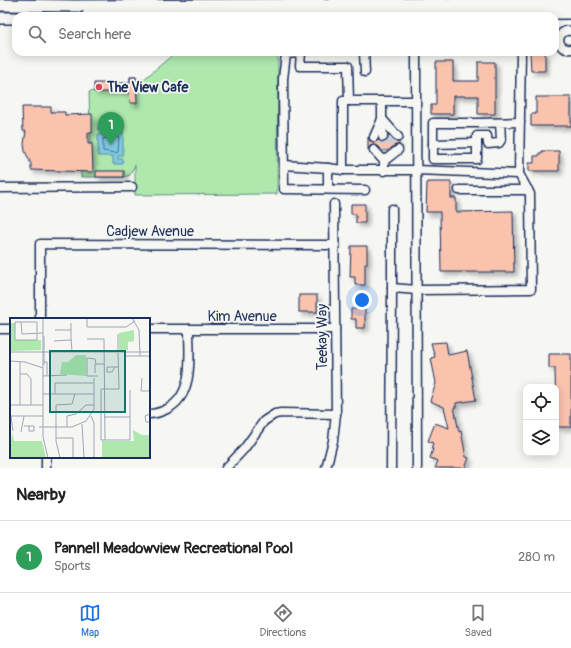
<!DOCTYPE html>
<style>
body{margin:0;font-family:Pangolin,sans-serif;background:#f6f6f6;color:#222}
.controls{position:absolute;right:12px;bottom:12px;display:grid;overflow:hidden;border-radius:8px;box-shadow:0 2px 10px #0003}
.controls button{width:36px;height:36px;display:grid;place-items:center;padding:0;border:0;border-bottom:1px solid #e0e0e0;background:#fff;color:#222;font:20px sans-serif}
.you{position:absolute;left:362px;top:300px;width:14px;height:14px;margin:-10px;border:3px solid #fff;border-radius:50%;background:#1a73e8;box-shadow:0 0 0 6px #1a73e833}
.badge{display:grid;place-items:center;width:26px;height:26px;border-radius:50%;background:#1a73e8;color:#fff;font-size:13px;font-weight:700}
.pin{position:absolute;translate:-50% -33px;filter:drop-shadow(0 1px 2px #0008)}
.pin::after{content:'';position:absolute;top:21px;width:14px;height:12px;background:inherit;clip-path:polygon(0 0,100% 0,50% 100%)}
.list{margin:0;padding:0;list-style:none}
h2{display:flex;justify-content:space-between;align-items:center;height:52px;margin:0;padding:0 16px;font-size:17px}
h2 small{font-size:13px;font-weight:400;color:#767676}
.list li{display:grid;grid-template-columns:26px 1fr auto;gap:12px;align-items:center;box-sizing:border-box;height:72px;padding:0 16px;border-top:1px solid #e0e0e0}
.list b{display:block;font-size:15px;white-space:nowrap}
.list p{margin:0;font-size:13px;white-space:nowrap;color:#767676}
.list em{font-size:13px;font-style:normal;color:#767676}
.icon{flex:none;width:22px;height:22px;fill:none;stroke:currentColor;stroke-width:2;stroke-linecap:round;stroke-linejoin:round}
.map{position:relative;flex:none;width:571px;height:468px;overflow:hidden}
.search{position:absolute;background:#fff;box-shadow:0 2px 10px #0003;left:12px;right:12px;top:12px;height:44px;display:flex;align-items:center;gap:10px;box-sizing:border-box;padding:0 14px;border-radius:12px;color:#767676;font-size:15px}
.sheet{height:124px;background:#fff}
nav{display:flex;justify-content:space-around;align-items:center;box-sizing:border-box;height:56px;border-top:1px solid #e0e0e0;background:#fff;font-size:11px;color:#767676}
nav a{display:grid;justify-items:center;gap:2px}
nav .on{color:#1a73e8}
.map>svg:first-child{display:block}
</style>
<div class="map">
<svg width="571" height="468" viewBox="0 0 571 468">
<defs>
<filter id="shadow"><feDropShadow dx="3.5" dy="3.5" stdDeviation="2" flood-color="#0004"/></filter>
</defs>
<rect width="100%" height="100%" fill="#f6f6f2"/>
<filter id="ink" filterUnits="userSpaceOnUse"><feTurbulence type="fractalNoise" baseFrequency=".025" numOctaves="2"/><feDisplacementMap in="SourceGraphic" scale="8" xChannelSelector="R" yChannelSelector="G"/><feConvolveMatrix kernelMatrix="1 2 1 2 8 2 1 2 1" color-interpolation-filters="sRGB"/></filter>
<g filter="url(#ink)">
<polygon fill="#aee8ad" stroke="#648c86" points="176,52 278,52 277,194 135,195 135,165 130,175 124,177 81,177 81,171 91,170 89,92 130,83 130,77 136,77 137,85"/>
<path fill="#81c9e1" stroke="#588bad" d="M109,116C116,116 120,119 123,126V156H118V159H123V164H113V156H98V134H113V130H98C98,123 102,118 109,116Z"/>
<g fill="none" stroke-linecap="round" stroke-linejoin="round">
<polygon stroke="#446d92" stroke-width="1" points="117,137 119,138 118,152 116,153 103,151 103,139"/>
</g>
<g fill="#fac3ad" stroke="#1b2f5e" filter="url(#shadow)">
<polygon points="530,52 545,52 545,71 531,71"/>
<polygon points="436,62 453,62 453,81 478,81 478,62 495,62 495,114 478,114 478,96 453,96 453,114 431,114 431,105 436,105"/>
<polygon points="130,77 136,77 137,103 130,103 129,92 94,92 94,83 130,83"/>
<polygon points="536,97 571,97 571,126 531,126 531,114 536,114"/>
<polygon points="22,107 51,107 51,112 65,112 65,115 92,114 92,133 88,133 88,144 92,144 93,172 31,170 31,164 25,151 24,144 26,131 23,131"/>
<polygon points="368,137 370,141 374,142 378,140 381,142 386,142 388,137 390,137 396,142 399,142 399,145 395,145 389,150 382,150 378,146 373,145 370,146 368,150"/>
<polygon points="542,151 559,151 559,171 529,171 529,163 534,163 534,156 539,156 539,153 542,153"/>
<rect x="96" y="171" width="28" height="6"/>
<polygon points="427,182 451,182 451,198 456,198 456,212 513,211 514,272 441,272 440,212 426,212"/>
<polygon points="351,204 365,204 365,223 356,223 356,214 351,214"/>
<polygon points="351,246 367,246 367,264 365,264 365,285 355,285 355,277 350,277"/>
<rect x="299" y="295" width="18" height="17"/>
<polygon points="351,309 365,309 365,328 356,328 356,319 351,319"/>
<polygon points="446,342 448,355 467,351 476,400 456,403 456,407 454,407 459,432 461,431 466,457 469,458 465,468 435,468 438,461 430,458 433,449 431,449 433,443 428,441 435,423 449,428 444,407 430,401 436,383 431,358 435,357 431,343"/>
<polygon points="549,354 571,354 571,427 556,427 555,368 549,368"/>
</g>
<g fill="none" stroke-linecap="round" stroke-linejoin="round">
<g stroke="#caced4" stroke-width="8" stroke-dasharray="8 4" stroke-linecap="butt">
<polyline points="383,137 383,150"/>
<polyline points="391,137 392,150"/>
</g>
<defs>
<g id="minor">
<path d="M571,31C564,30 560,33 559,40C560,47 564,50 571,49"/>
<polyline points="364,52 365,72"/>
<polyline points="416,52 417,468"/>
<polyline points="349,101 348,66 300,66 301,53 286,54 283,79 284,189 365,190"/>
<polyline points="382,119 398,137"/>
<polyline points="382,121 383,137"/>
<path d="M500,123L501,140L499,143L488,144L487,136H477V159H433V123C462,123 491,123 520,122"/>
<polyline points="374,137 382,119 382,101"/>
<polyline points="433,144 477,143"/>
<polyline points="374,150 384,161 384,171"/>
<polyline points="384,161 398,150"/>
<polyline points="284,165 328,168 328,189"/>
<polyline points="328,168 343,170 416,170 519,174"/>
<polyline points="343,170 343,101 416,101"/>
<polyline points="0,188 132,187"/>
<polyline points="459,190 528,190"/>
<polyline points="392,209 392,288"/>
<polyline points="40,319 40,244 335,245"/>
<polyline points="0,329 11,329"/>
<polyline points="149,329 335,329"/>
<path d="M149,414C156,414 161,412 167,409C195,395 189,355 189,329"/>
<polyline points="46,468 46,457"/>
<polyline points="226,468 244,449 264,421 275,414 281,413 336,414"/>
<polyline points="326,468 333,441 336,414 334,204"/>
<polyline points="391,468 392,288 417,290 531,289 530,194 519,174 521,52"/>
</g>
<g id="major">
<polyline points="0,5 76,6 571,3"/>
<polyline points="87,16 571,13"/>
<polyline points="0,18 16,18"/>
</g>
</defs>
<use href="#minor" stroke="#1b2f5e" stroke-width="11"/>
<use href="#major" stroke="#1b2f5e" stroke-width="14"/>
<use href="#minor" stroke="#f6f6f2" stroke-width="8"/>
<use href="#major" stroke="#f6f6f2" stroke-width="11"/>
</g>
</g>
<circle fill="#d1495b" stroke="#f6f6f2" stroke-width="1.5" cx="99" cy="87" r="4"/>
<g text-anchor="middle" stroke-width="3.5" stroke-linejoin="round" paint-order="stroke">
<g font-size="14" font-weight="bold" fill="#1b2f5e" stroke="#f6f6f2" text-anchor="start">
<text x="107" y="92">The View Cafe</text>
</g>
<g font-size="14" fill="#1b2f5e" stroke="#f6f6f2">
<text x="150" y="236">Cadjew Avenue</text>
<text x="242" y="321">Kim Avenue</text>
<text transform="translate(322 337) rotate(-90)" y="5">Teekay Way</text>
</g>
</g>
<g transform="translate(10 318)">
<rect width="140" height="140" fill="#f6f6f2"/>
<path d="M0,5H5V22H31V32L0,33ZM124,12V23L118,24V32H109V15ZM66,37H76V58L50,56L52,44H58ZM123,112L132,117H140V140H92V123H124ZM2,114L4,123H32L36,140H0Z" fill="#aee8ad"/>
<path fill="none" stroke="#9ea6b7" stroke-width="1" d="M33,0V119L38,140M77,0V9H116L125,3M122,0L129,12L130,38M5,4H27V22H5ZM11,4L12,16L33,15M45,12H61M108,16V33M34,18V47M61,21V5M77,21H94L95,122M44,23L60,22M61,23V21L62,33M0,34H140M115,38H140M0,43L15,44L33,50M34,44H37V57M86,46L85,41L77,40V58H88M105,49L102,54H97V49H108M85,55V46H94M10,56H17L21,61V87M33,58L57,57M132,60L131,73H140M94,71H91V122H120V72M94,71H109L108,35M33,76H84M45,76V65H83M0,87H33M10,87V43M140,96L135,98L136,104H140M0,98H33M1,98L3,113M81,98L84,105V140M94,99H120M72,106L74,140M14,108H24V113H19V108M29,109H62L76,103L84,91V60M57,109V98L66,96L76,87H84M11,114L14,98M46,120H63V140M50,140L46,123V87L62,86L65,76"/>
<path fill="#0f766e" fill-opacity="0.15" stroke="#0f766e" stroke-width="2" d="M40,33H115V94H40Z"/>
<rect width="140" height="140" fill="none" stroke="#1b2f5e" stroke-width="2"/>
</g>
</svg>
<div class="controls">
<button><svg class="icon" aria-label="locate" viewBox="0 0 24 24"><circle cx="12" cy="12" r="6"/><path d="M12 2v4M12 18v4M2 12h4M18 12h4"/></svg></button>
<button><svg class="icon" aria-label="layers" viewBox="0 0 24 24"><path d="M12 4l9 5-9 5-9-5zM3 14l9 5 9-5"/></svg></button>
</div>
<div class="you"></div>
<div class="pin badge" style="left:111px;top:145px;background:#2e9e5b">1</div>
<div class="search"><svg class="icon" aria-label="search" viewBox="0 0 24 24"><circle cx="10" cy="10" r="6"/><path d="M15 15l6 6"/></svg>Search here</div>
</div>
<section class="sheet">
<h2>Nearby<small></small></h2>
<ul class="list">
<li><span class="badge" style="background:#2e9e5b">1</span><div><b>Pannell Meadowview Recreational Pool</b><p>Sports</p></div><em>280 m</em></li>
</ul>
</section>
<nav>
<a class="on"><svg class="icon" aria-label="map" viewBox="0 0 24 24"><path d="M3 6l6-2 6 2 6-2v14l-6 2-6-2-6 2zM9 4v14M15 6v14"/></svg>Map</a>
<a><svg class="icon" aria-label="directions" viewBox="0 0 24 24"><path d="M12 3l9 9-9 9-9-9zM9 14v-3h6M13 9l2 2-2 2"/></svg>Directions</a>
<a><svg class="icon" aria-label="saved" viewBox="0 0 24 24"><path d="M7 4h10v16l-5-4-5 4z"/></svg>Saved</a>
</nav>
